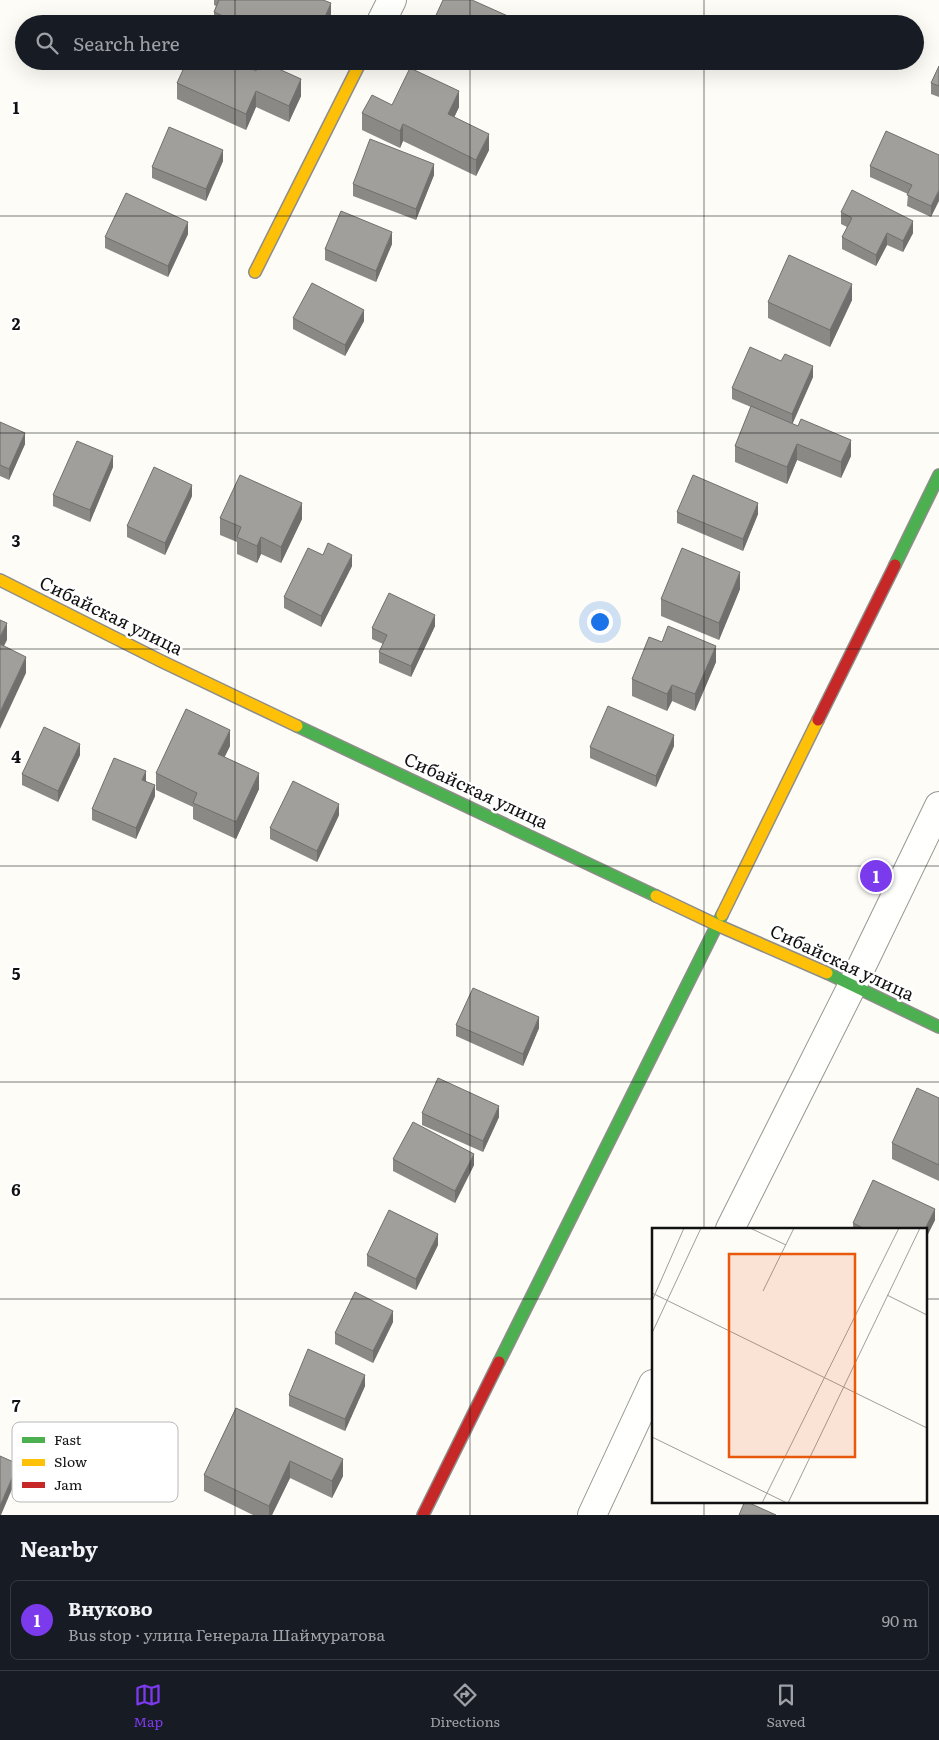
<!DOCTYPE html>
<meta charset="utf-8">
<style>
body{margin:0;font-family:Literata,serif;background:#20242c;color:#f1f3f6}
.you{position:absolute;left:599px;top:621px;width:18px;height:18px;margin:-12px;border:4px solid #fff;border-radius:50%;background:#1a73e8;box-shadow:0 0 0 8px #1a73e833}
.badge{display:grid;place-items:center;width:32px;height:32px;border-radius:50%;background:#7c3aed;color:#fff;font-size:16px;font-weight:700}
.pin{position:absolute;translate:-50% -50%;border:2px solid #fff;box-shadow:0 1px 5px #0006}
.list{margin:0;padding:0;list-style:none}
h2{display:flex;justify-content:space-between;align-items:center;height:65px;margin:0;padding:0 20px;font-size:21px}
h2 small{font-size:16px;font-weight:400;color:#9ea1a6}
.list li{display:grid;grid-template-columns:32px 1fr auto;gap:15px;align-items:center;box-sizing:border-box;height:80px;margin:0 10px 10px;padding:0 10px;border:1px solid #363941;border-radius:8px}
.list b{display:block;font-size:19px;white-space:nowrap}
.list p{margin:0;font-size:16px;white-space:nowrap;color:#9ea1a6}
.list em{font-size:16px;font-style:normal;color:#9ea1a6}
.icon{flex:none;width:28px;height:28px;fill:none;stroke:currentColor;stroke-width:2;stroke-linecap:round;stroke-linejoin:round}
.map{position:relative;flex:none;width:939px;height:1515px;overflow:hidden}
.search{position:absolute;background:#171b24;box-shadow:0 5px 20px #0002;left:15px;right:15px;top:15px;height:55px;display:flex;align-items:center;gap:12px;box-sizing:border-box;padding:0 18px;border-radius:28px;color:#9ea1a6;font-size:19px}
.sheet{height:155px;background:#171b24}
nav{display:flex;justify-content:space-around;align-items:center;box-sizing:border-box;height:70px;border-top:1px solid #363941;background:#171b24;font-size:14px;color:#9ea1a6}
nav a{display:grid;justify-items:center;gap:2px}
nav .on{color:#7c3aed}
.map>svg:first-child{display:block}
</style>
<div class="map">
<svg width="939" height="1515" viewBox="0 0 939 1515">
<rect width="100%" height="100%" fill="#fdfcf7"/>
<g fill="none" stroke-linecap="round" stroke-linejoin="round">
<defs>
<g id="street">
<polyline points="380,24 392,0"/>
<polyline points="730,1229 853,984 939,806"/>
<polyline points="592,1515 653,1384"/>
</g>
<g id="fast">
<polyline points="895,565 939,475"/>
<polyline points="297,726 656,896"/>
<polyline points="827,973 939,1027"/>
<polyline points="499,1362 722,915"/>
</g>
<g id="slow">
<polyline points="255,272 361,61"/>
<polyline points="0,580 161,661 297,726"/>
<polyline points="656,896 717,925 827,973"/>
<polyline points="722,915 818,720"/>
</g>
<g id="jam">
<polyline points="818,720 895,565"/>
<polyline points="423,1515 499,1362"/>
</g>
</defs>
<use href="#street" stroke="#979795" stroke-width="30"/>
<use href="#fast" stroke="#8e8d8b" stroke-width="14"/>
<use href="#slow" stroke="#8e8d8b" stroke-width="14"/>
<use href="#jam" stroke="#8e8d8b" stroke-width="14"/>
<use href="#street" stroke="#fffffe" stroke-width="28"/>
<use href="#fast" stroke="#4caf50" stroke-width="11"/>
<use href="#slow" stroke="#ffc107" stroke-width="11"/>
<use href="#jam" stroke="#c62828" stroke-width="11"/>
</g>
<g fill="#8a8986">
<polygon points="214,0 323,0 331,20 329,24 214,24 214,12 216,6 214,5"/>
<polygon points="484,61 506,61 502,70"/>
<polygon points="939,66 939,97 931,94 931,83"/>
<polygon points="177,83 301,96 289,122 256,107 246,130 177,99"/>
<polygon points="392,105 459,107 454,117 489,150 476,176 403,141 400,148 362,130 362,113"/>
<polygon points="939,155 931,217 907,206 908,194 870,177 870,166"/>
<polygon points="223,161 206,201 152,178 152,167"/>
<polygon points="434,175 416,220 353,196 353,184"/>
<polygon points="841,212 913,233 903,252 887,245 876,266 842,249 842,237 847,227 841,224"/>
<polygon points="188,234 168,277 105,248 105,237"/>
<polygon points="392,244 376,282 325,260 325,249"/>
<polygon points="852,300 830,347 768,318 768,302"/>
<polygon points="293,318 364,321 345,356 293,329"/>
<polygon points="813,377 792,424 851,456 841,478 797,460 787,484 735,462 735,446 751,407 732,399 732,388"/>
<polygon points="0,422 25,444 9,480 0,476"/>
<polygon points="113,467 90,522 53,506 53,495"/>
<polygon points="192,496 165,555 127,537 127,526"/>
<polygon points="677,512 758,514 743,551 677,523"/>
<polygon points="220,518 302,519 281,563 261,554 257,563 237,554 237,542 220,535"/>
<polygon points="323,555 352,566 321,627 284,608 284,597"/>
<polygon points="740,589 719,640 661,616 661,599"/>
<polygon points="435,626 411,677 379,663 379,652 383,644 372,639 372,628"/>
<polygon points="716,662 695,711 672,701 667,711 632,696 632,679"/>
<polygon points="230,746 224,757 259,789 236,839 193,819 193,807 156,790 156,773"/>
<polygon points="674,746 656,787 590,758 590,747"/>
<polygon points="80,755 58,802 22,785 22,774"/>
<polygon points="146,781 155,796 136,839 92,820 92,809"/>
<polygon points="339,815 317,862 270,839 270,828"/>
<polygon points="456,1025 539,1028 523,1066 456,1036"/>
<polygon points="939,1098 939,1181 892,1159 892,1143"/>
<polygon points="422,1113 499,1117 483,1152 422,1125"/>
<polygon points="393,1159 474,1165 455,1203 393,1171"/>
<polygon points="935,1220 925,1240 925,1229 853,1229 853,1223"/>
<polygon points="438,1245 416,1290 367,1266 367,1255"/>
<polygon points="393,1322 373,1363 335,1344 335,1333"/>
<polygon points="365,1386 345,1431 289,1406 289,1395"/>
<polygon points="236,1408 343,1476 332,1498 290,1478 272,1515 253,1515 204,1491 204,1475"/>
</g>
<g fill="#716f6d">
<polygon points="331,3 331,20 329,24 322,24"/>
<polygon points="502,61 506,61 502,70"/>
<polygon points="301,79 301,96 289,122 289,106"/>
<polygon points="256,91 256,107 246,130 246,114"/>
<polygon points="459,91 459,107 448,131 448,114"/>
<polygon points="403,124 403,141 400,148 400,131"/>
<polygon points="489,134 489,150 476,176 476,160"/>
<polygon points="223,150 223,161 206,201 206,189"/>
<polygon points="434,164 434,175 416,220 416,209"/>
<polygon points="939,190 939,201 931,217 931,206"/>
<polygon points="913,221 913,233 903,252 903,241"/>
<polygon points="188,222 188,234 168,277 168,266"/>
<polygon points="392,232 392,244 376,282 376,271"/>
<polygon points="887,233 887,245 876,266 876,255"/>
<polygon points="852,284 852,300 830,347 830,330"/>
<polygon points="364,310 364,321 345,356 345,345"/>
<polygon points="813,366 813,377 792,425 792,414"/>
<polygon points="25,433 25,444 9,480 9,469"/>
<polygon points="851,440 851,456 841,478 841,462"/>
<polygon points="797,444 797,460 787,484 787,467"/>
<polygon points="113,456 113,467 90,522 90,510"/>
<polygon points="192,485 192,496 165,555 165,543"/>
<polygon points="302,503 302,519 281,563 281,547"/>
<polygon points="758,503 758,514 743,551 743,539"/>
<polygon points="261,537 261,554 257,563 257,546"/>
<polygon points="352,555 352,566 321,627 321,616"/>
<polygon points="740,572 740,589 719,640 719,623"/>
<polygon points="435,615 435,626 411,677 411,666"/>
<polygon points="7,623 7,640 0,654 0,637"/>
<polygon points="716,646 716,662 695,711 695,694"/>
<polygon points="26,657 26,673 0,729 0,712"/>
<polygon points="672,685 672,701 667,711 667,694"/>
<polygon points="230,730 230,746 218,771 218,754"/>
<polygon points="674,735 674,746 656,787 656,776"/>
<polygon points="80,744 80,755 58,802 58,791"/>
<polygon points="146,771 146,782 142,780"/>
<polygon points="259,773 259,789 236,839 236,822"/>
<polygon points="155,785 155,796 136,839 136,828"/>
<polygon points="339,804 339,815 317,862 317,851"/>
<polygon points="539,1017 539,1028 523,1066 523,1054"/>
<polygon points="499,1106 499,1117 483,1152 483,1141"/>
<polygon points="474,1154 474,1165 455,1203 455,1191"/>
<polygon points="935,1209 935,1220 925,1240 925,1229"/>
<polygon points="438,1234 438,1245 416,1290 416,1279"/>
<polygon points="393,1311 393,1322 373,1363 373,1351"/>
<polygon points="365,1375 365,1386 345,1431 345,1419"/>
<polygon points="343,1459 343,1476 332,1498 332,1481"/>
<polygon points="290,1461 290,1478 272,1515 269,1515 269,1506"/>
<polygon points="18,1464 18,1475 1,1515 0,1515 0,1506"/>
</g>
<g fill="#a19f9c" stroke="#716f6d">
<polygon points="219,0 323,0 331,3 322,24 292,24 289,23 289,24 241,24 214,12"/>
<polygon points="443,0 472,0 519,21 518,24 432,24"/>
<polygon points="187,61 236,61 256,71 260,61 261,61 301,79 289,106 256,91 246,114 177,83"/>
<polygon points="939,66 939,86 931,83"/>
<polygon points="410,68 459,91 448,114 489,134 476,160 403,124 400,131 362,113 372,95 392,105"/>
<polygon points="169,127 223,150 206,189 152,167"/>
<polygon points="886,131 939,155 939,190 931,206 907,195 912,185 870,166"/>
<polygon points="370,139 434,164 416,209 353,184"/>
<polygon points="852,190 913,221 903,241 887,233 876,255 842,237 852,218 841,212"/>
<polygon points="126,193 188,222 168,266 105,237"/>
<polygon points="341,211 392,232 376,271 325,249"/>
<polygon points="789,255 852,284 830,330 768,302"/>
<polygon points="312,283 364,310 345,345 293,318"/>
<polygon points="750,347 781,361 785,354 813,366 792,414 732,388"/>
<polygon points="751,406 798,426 801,419 851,440 841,462 797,444 787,467 735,446"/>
<polygon points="0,422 25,433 9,469 0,465"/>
<polygon points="77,441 113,456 90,510 53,495"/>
<polygon points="154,467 192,485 165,543 127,526"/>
<polygon points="240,475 302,503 281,547 261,537 257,546 237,537 241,527 220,518"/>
<polygon points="693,475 758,503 743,539 677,512"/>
<polygon points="328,543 352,555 321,616 284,597 308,548 323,555"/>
<polygon points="682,548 740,572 719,623 661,599"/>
<polygon points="389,593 435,615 411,666 379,652 387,635 372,628"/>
<polygon points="0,620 7,623 0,637"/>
<polygon points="668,626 716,646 695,694 672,685 667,694 632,679 649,637 662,642"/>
<polygon points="0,644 26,657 0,712"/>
<polygon points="608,706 674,735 656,776 590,747"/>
<polygon points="186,709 230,730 218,754 259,773 236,822 193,803 197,793 156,773"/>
<polygon points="44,727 80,744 58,791 22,774"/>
<polygon points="114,758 146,771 142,780 155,785 136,828 92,809"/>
<polygon points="293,781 339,804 317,851 270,828"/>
<polygon points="473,988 539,1017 523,1054 456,1025"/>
<polygon points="438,1078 499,1106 483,1141 422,1113"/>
<polygon points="917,1088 939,1098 939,1165 892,1143"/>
<polygon points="413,1122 474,1154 455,1191 393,1159"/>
<polygon points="873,1180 935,1209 925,1229 865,1229 853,1223"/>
<polygon points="389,1210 438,1234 416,1279 367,1255"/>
<polygon points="355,1292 393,1311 373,1351 335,1333"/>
<polygon points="308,1349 365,1375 345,1419 289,1395"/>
<polygon points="236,1408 343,1459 332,1481 290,1461 269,1506 204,1475"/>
<polygon points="0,1456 18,1464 0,1506"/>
<polygon points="745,1501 776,1515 739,1515"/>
</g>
<path fill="none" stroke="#111" stroke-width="1" stroke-opacity="0.55" d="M235,0V24M470,0V24M704,0V24M235,61V1515M470,61V1515M704,61V1229M0,216H939M0,433H939M0,649H939M0,866H939M0,1082H939M0,1299H653M925,1299H939M704,1501V1515"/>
<g text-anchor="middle" stroke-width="5" stroke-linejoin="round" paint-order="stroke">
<g font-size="18" fill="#111" stroke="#fff">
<text transform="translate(111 616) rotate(26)" y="6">Сибайская улица</text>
<text transform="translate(476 791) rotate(25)" y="6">Сибайская улица</text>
<text transform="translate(842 963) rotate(25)" y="6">Сибайская улица</text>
</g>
</g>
<g transform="translate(652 1228)">
<rect width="275" height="275" fill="#fdfcf7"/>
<path fill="none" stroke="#9f9e9b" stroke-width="1" d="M98,0L134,17M111,63L142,0M0,65L275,200M235,67L275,87M0,73L32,0M0,105L49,0M0,209L135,275M110,275L247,0M136,275L268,0"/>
<path fill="#e8590c" fill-opacity="0.15" stroke="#e8590c" stroke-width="2.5" d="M77,26H203V229H77Z"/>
<rect width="275" height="275" fill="none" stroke="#111" stroke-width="2.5"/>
</g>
<rect x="12" y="1422" width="166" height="80" rx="8" fill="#fff" stroke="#b8b8b8" stroke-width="1"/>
<rect x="22" y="1437" width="23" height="6" fill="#4caf50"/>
<rect x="22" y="1459" width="23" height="7" fill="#ffc107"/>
<rect x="22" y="1482" width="23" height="6" fill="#c62828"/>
<g font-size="14" fill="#111">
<text x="54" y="1445">Fast</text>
<text x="54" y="1467">Slow</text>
<text x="54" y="1490">Jam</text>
</g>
<g font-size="16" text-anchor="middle" font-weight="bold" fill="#111" stroke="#fff" stroke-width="5" stroke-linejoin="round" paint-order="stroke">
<text x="16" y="114">1</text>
<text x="16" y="330">2</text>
<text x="16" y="547">3</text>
<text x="16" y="763">4</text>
<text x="16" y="980">5</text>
<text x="16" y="1196">6</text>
<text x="16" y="1412">7</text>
</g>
</svg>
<div class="you"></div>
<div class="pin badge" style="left:876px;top:876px">1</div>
<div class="search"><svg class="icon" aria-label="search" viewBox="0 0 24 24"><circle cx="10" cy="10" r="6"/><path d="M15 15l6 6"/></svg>Search here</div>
</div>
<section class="sheet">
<h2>Nearby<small></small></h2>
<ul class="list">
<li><span class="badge">1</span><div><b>Внуково</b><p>Bus stop · улица Генерала Шаймуратова</p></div><em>90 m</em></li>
</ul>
</section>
<nav>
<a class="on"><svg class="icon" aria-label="map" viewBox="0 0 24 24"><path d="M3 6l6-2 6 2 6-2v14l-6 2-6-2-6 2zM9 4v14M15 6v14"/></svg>Map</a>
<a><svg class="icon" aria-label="directions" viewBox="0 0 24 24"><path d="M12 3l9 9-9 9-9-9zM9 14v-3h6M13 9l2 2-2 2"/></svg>Directions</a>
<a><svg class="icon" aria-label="saved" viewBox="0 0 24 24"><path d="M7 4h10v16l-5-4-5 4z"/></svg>Saved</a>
</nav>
